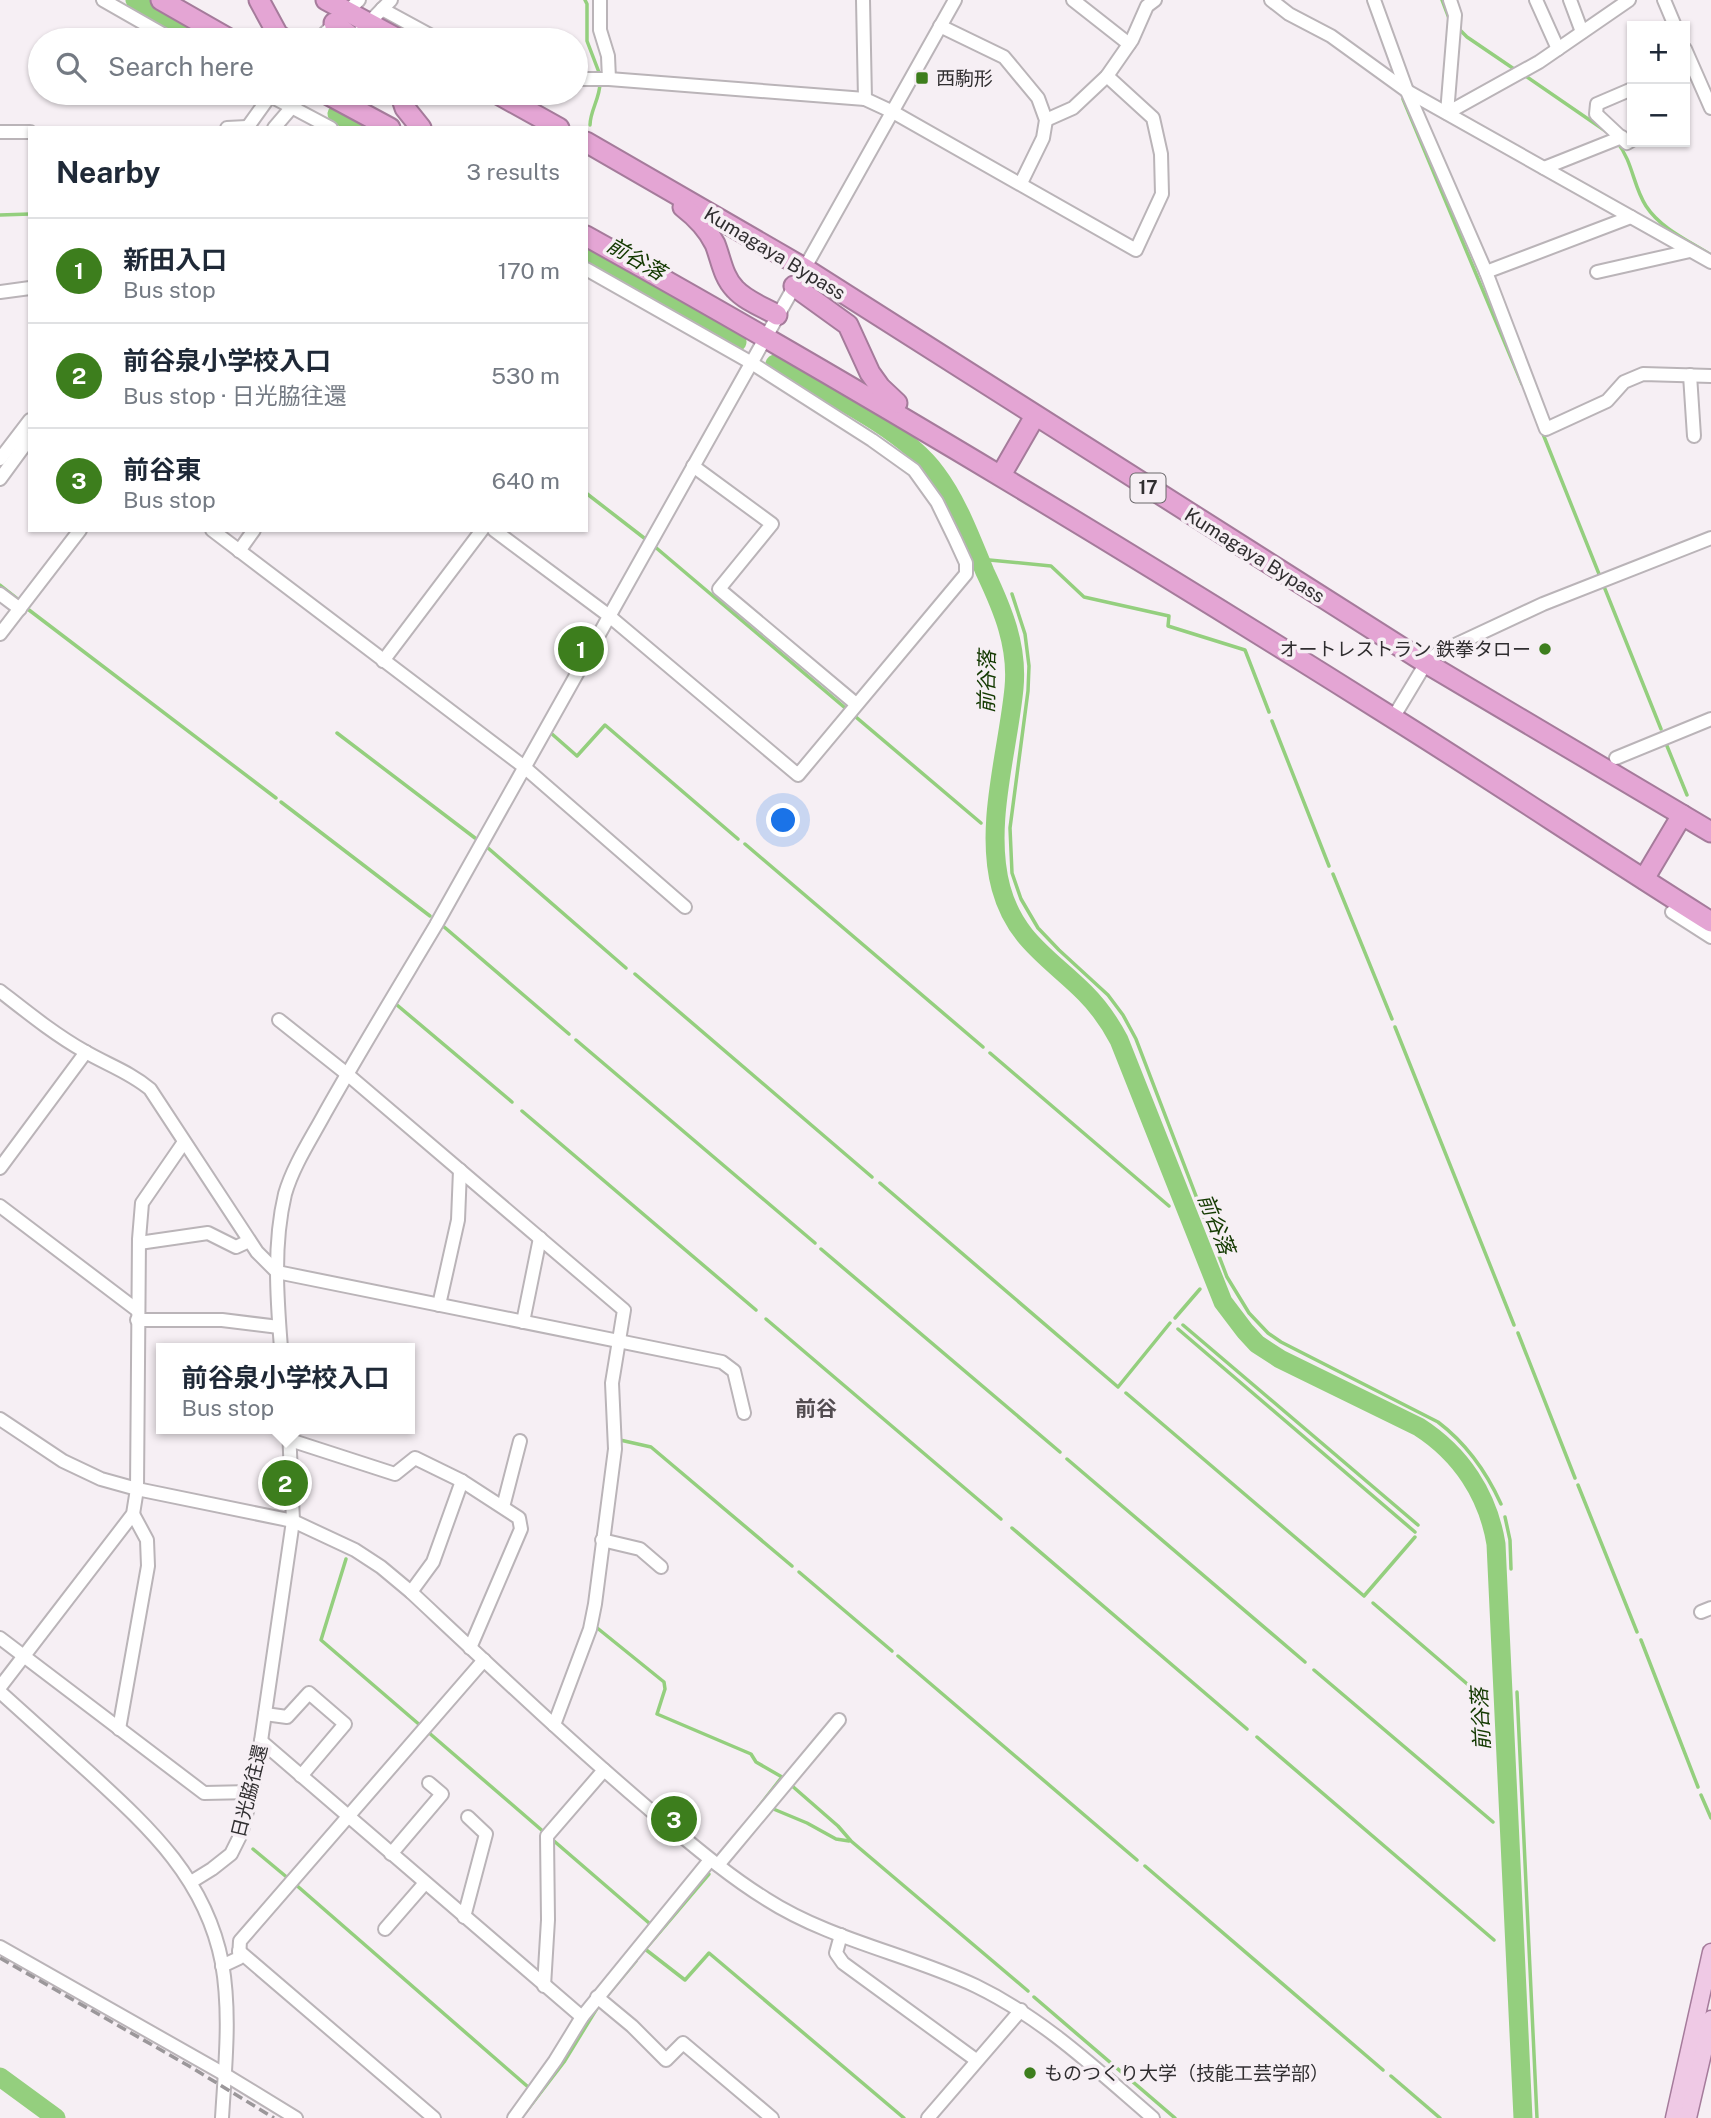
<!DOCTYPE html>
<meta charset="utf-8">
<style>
body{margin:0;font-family:"Public Sans","Noto Sans JP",sans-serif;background:#f6f6f7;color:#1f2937}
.controls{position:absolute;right:21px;top:21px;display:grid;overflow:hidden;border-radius:0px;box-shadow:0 2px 5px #0004}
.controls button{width:63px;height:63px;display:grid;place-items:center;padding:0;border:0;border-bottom:2px solid #e0e1e3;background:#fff;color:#1f2937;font:35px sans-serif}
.you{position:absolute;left:784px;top:821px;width:24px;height:24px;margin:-18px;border:5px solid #fff;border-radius:50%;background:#1a73e8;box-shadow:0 0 0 10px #1a73e833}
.badge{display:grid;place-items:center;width:46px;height:46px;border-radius:50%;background:#3d7e1d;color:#fff;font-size:23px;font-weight:700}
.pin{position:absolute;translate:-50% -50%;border:4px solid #fff;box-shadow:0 2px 7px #0006}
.popup{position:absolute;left:156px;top:1343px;width:259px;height:91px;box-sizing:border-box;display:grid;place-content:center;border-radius:0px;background:#fff;filter:drop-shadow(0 2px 5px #0005);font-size:23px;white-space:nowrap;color:#747a83}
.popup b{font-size:26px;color:#1f2937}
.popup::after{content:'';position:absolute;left:50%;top:100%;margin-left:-14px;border:14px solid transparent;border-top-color:#fff}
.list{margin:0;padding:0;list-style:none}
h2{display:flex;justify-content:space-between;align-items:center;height:91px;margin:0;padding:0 28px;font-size:30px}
h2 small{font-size:23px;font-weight:400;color:#747a83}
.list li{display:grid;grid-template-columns:46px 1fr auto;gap:21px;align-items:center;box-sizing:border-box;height:105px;padding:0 28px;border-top:2px solid #e0e1e3}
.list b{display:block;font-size:26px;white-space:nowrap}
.list p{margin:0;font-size:23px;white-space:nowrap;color:#747a83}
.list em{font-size:23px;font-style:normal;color:#747a83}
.icon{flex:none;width:38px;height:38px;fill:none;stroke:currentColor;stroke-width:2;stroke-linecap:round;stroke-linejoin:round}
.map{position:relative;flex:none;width:1711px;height:2118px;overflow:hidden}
.search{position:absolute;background:#fff;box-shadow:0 2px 5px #0004;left:28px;top:28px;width:560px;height:77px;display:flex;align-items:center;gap:18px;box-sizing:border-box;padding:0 24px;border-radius:38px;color:#747a83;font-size:26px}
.panel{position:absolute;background:#fff;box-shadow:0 2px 5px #0004;left:28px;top:126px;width:560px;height:406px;border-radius:0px}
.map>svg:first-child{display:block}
</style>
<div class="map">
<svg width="1711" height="2118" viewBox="0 0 1711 2118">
<rect width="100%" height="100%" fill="#f6eff4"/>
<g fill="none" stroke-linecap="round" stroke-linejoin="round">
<g stroke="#94cf7e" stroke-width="3.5">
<polyline points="585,0 587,4 587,41 600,75"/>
<polyline points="1442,0 1450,21"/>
<polyline points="1458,28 1467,37 1517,71"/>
<polyline points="1524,75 1607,132"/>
<polyline points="1403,99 1522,384"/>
<path d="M590,125C590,111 600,98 600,83"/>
<path d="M1617,142C1633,162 1633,186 1646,206C1661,229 1689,241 1711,255"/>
<polyline points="0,215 30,214"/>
<polyline points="591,248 592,259"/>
<polyline points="1543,434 1661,729"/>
<polyline points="586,493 648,541"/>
<polyline points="654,546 981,823"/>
<polyline points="979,559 1051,566 1084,597 1169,616 1168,626 1245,650 1269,712"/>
<polyline points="0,585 19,600"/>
<path d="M1012,594L1025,634L1029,666L1028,691L1010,828L1012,873L1021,899L1038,928L1059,950L1108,995L1123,1015L1136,1039L1227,1277L1249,1313L1268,1333L1281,1342L1438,1422C1467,1444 1486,1471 1501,1504"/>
<polyline points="29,610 276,798"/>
<polyline points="1272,721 1329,866"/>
<polyline points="337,733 475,838"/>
<polyline points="552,734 577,756 605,725 738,839"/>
<polyline points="1667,746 1687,795"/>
<polyline points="281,802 430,916"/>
<polyline points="745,844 983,1047"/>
<polyline points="488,848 626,968"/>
<polyline points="1333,874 1392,1019"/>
<polyline points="443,926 569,1034"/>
<polyline points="635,974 872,1177"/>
<polyline points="397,1005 512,1102"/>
<polyline points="1395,1027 1514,1325"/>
<polyline points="576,1040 815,1243"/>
<polyline points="990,1053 1169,1206"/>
<polyline points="522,1111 756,1310"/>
<polyline points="880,1183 1118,1387 1170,1323"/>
<polyline points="821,1249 1060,1452"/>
<polyline points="1175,1318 1200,1289"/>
<polyline points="766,1319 1001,1519"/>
<polyline points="1183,1325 1418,1525"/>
<polyline points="1178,1329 1415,1532"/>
<polyline points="1518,1333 1575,1478"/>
<polyline points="1126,1393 1364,1596 1415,1537"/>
<polyline points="620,1440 651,1447 792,1566"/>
<polyline points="1067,1459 1305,1662"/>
<polyline points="1578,1485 1637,1632"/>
<polyline points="1505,1517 1510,1540 1511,1569"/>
<polyline points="1012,1528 1247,1729"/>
<polyline points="346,1559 321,1640 421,1726"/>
<polyline points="799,1572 892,1651"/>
<polyline points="1373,1603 1487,1701"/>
<polyline points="596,1627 664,1682 665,1689 657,1714 751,1754 756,1762 782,1777 753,1814"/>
<polyline points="1641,1640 1698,1787"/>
<polyline points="898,1656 1137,1860"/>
<polyline points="1314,1670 1493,1822"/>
<polyline points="1517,1692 1537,2118"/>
<polyline points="428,1732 545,1833"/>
<polyline points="1257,1737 1494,1940"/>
<polyline points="791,1785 838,1826 851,1841 1028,1991"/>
<polyline points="1701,1795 1711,1818"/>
<polyline points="771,1808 807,1823 836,1839 849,1841"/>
<polyline points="554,1841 649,1923"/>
<polyline points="253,1849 289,1879"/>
<polyline points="1145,1866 1383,2070"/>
<polyline points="295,1884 527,2086"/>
<polyline points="647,1947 709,1874"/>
<polyline points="645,1949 685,1980 709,1953 904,2118"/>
<polyline points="606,1997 636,1961"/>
<polyline points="1034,1997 1175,2118"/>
<polyline points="1391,2076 1440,2118"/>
<polyline points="525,2113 564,2062 599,2005"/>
</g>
<g stroke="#94cf7e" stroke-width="19">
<polyline points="135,0 206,40"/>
<polyline points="337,114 362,128"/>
<polyline points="586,256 737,342"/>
<path d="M775,364C824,392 903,428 936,473C958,502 971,539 985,572C1003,610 1018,646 1014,688C1008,751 984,826 1001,888C1015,940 1050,958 1085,993C1099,1007 1110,1023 1119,1040L1223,1302L1245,1331L1257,1344L1280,1359L1419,1427C1461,1454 1488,1495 1496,1544L1523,2118"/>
<polyline points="0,2077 56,2118"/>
</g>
<defs>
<g id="minor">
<polyline points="103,0 173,40"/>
<polyline points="600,0 600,30 608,56 609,79"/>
<polyline points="863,0 865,99 893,112 1136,250 1162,194 1161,154 1153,118 1107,76"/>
<polyline points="1073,0 1129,44"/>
<polyline points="1271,0 1289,14 1331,36 1407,91 1711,262"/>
<polyline points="1374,0 1407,91 1486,272 1546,429 1607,401 1624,382 1643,374 1711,376"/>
<polyline points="1536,0 1558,49"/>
<polyline points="1570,0 1582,32"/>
<polyline points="1664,0 1675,26"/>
<polyline points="382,9 439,40"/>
<polyline points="940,26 1004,57 1038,98 1046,120 1043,138 1021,183"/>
<polyline points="318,40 359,0"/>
<polyline points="352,40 391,0"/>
<polyline points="1685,49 1711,108"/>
<polyline points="576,79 609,79 865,99"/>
<polyline points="1632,89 1597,104 1596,114 1627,143 1632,140"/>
<polyline points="265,93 331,128"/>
<polyline points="536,93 540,95 544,93"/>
<polyline points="1447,113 1539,62 1629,0"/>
<polyline points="1447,113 1455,15 1450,0"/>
<polyline points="1046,120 1073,108 1107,76 1132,40 1147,6 1155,0"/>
<polyline points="227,128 247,127"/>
<polyline points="247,128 272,93"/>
<polyline points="274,128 304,93"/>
<polyline points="0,132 30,132"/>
<polyline points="1544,168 1622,137"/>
<polyline points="1486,272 1631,217"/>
<polyline points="1597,272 1690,251"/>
<polyline points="0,292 30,288"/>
<polyline points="1690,375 1694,436"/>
<polyline points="0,459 30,420"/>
<polyline points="693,466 772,524 719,589 856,704"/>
<polyline points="0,479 30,438"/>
<polyline points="212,530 523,766 685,907"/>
<polyline points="494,530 608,615 798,775 966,574 966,563 955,539 937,502 914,470 872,440 750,362 586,269"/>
<polyline points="239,551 254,530"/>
<polyline points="0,594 20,609"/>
<polyline points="0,634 80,530"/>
<polyline points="383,661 482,530"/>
<polyline points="1393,718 1426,663 1438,653 1543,604 1711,538"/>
<polyline points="1616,758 1711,719"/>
<polyline points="1672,912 1711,937"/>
<path d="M0,991C27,1012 54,1034 84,1051C106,1064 130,1072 150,1089L257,1252L277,1272L722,1362L734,1371L744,1413"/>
<polyline points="279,1020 347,1074 624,1310 612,1383 615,1449 595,1604 590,1629 554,1725"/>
<polyline points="0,1168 86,1052"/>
<polyline points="0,1206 137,1310"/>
<polyline points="139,1243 208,1233 236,1247 249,1241"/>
<polyline points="439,1305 458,1220 460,1170"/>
<polyline points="137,1320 222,1320 279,1327"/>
<polyline points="523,1322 540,1238"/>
<path d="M281,1348C277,1298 273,1244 285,1194C293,1166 311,1139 325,1113C361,1049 399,987 436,925L955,0"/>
<path d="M0,1419L63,1461L101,1479L137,1489L293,1521L355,1550L381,1567L411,1592C489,1665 567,1739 649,1809C687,1840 724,1873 766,1899C830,1940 908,1954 976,1986C1044,2019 1096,2069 1153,2118"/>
<polyline points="290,1440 395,1474 415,1458 462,1481 519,1518 521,1529 470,1648"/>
<polyline points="503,1507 520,1441"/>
<polyline points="602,1540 640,1549 661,1567"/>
<polyline points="411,1592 433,1562 462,1481"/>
<polyline points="1701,1612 1711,1608"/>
<polyline points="0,1638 204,1793 252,1792"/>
<polyline points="0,1687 133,1514 137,1489 139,1239 142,1203 184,1142"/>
<path d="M0,1692C30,1719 61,1747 91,1774C151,1829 206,1880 222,1963C231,2014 225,2067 222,2118"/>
<polyline points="265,1714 287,1717 309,1693 345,1724 301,1776"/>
<polyline points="119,1729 148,1566 147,1540 133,1514"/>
<polyline points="261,1741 582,2017"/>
<polyline points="391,1854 442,1794 429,1783"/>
<polyline points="718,1865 839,1720"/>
<polyline points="191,1882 212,1869 231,1854 241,1834 252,1792 261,1741 293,1521 289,1429"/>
<polyline points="464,1917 486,1834 468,1817"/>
<polyline points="385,1929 425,1883"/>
<polyline points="841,1935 836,1953 843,1963 976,2060"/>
<polyline points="0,1947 224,2074 296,2118"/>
<polyline points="239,1951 434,2118"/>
<polyline points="222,1966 239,1958 240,1941 484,1660"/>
<polyline points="544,1986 548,1920 547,1836 604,1770"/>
<polyline points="597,1997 632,2026 666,2060 683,2043 772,2118"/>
<polyline points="514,2118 555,2061 582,2017 710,1860"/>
<polyline points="928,2118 1021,2010"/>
</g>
<g id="major">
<polyline points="1674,2118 1711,1952"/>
<polyline points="1688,2118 1711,2019"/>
</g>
<g id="highway">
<polyline points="161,0 231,40"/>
<polyline points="259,0 278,35 286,40"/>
<polyline points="326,0 400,40"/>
<polyline points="334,23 355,40"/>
<polyline points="325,93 390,128"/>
<polyline points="400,93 405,108 421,128"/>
<polyline points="496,93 559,128"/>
<polyline points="586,142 804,268 1426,663 1711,832"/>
<path d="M683,207C696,217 708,230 715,244C721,259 723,277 735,289C746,301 763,307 777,315"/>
<path d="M586,236C860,388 1128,551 1393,718C1500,785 1604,855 1711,922"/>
<polyline points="794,286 848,325 870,373 880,387 897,403"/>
<polyline points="1001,475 1035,416"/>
<polyline points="1644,879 1682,815"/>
</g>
</defs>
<use href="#minor" stroke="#bab4b8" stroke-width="16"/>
<use href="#major" stroke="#a57b9b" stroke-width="19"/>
<use href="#highway" stroke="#a57b9b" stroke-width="23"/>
<use href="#minor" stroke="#fff" stroke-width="12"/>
<use href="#major" stroke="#efc9e5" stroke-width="16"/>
<use href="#highway" stroke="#e4a5d4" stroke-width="19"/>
<polyline stroke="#9b979a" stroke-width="3.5" stroke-dasharray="10 5" stroke-linecap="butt" points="0,1958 189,2066 274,2118"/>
</g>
<g fill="#3d7e1d" stroke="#f6eff4" stroke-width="2.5">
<rect x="915" y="71" width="14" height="14" rx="3.5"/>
<circle cx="1545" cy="649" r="7"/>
<circle cx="1030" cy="2073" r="7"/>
</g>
<g text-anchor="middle" stroke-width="7" stroke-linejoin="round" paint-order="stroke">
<rect fill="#f6eff4" stroke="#6b686b" stroke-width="2" x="1130.5" y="473.5" width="35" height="29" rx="5"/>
<g font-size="18" font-weight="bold" fill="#302e30">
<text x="1148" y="494">17</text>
</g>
<g font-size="19" fill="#302e30" stroke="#f6eff4" text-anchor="start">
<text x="936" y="85">西駒形</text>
<text x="1531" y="656" text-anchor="end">オートレストラン 鉄拳タロー</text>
<text x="1044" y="2080">ものつくり大学（技能工芸学部）</text>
</g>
<g font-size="19" fill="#302e30" stroke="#f6eff4">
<text transform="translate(775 253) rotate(31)" y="7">Kumagaya Bypass</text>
<text transform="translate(1255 555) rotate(32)" y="7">Kumagaya Bypass</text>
<text transform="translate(249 1791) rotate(-76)" y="7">日光脇往還</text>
</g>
<g font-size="21" font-style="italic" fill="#133900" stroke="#f6eff4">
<text transform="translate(636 259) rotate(30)" y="7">前谷落</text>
<text transform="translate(987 682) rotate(-89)" y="7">前谷落</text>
<text transform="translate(1216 1224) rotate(68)" y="7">前谷落</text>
<text transform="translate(1481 1719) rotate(-93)" y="7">前谷落</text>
</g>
<g font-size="21" font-weight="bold" fill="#524c50" stroke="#f6eff4">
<text x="816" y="1416">前谷</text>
</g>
</g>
</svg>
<div class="controls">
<button>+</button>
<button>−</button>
</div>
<div class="you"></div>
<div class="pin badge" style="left:581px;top:649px">1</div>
<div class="pin badge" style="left:285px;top:1483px">2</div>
<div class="popup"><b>前谷泉小学校入口</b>Bus stop</div>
<div class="pin badge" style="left:674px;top:1819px">3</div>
<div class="search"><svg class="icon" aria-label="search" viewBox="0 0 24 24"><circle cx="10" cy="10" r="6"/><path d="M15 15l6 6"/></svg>Search here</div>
<section class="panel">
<h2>Nearby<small>3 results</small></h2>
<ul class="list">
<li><span class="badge">1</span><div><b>新田入口</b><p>Bus stop</p></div><em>170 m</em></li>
<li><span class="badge">2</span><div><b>前谷泉小学校入口</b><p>Bus stop · 日光脇往還</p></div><em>530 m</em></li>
<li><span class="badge">3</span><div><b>前谷東</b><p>Bus stop</p></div><em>640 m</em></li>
</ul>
</section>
</div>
